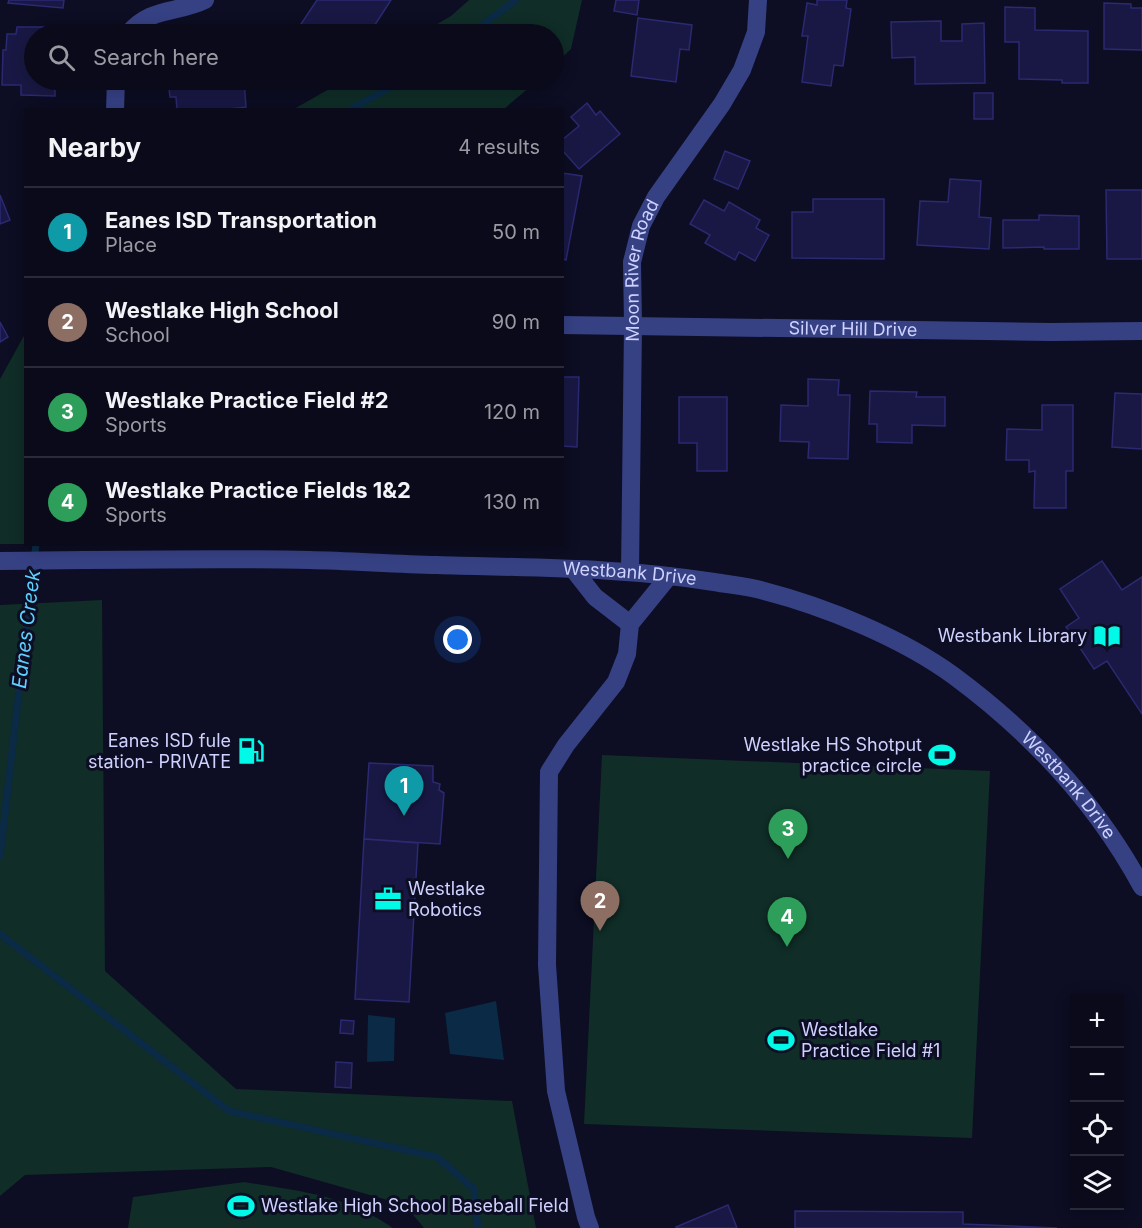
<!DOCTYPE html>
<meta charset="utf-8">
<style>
body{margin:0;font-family:Inter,sans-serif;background:#181827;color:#f1f3f6}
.controls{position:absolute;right:18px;bottom:18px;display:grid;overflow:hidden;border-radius:0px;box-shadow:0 3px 15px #0003}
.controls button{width:54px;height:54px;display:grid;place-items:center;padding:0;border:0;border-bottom:2px solid #2a2b39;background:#0a0a1a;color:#f1f3f6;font:30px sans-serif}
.you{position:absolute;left:458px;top:640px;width:21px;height:21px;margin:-15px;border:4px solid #fff;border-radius:50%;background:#1a73e8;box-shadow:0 0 0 9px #1a73e833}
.badge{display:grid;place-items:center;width:39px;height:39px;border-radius:50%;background:#1a73e8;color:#fff;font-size:20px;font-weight:700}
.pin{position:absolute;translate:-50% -50px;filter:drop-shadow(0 2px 3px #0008)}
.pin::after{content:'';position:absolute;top:32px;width:21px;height:18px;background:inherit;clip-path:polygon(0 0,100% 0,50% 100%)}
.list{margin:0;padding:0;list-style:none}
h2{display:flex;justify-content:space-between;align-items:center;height:78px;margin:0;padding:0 24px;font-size:26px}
h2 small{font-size:20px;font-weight:400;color:#999aa2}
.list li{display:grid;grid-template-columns:39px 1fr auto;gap:18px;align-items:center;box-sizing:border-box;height:90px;padding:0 24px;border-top:2px solid #2a2b39}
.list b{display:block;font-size:22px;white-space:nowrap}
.list p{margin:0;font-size:20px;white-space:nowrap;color:#999aa2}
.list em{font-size:20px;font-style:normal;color:#999aa2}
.icon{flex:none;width:33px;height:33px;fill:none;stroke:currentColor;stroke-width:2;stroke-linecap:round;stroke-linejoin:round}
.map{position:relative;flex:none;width:1142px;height:1228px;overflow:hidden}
.search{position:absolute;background:#0a0a1a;box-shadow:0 3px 15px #0003;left:24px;top:24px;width:540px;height:66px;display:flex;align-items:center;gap:15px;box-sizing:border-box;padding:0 21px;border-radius:33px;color:#999aa2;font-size:22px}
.panel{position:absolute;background:#0a0a1a;box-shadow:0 3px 15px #0003;left:24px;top:108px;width:540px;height:438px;border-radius:0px}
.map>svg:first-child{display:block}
</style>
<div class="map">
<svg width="1142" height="1228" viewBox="0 0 1142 1228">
<rect width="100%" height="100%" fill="#0d0d23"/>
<g fill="#102d27">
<polygon points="469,0 582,0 571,49 554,65 554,34 420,34 451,16"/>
<polygon points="345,80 538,80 504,109 294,109"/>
<polygon points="25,334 25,544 0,544 0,379"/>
<polygon points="102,600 105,971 236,1089 512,1101 536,1228 424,1228 405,1205 271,1167 25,1175 0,1196 0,605"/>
<polygon points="602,755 990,771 972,1138 584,1124"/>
<path d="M244,1182C299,1191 346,1195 393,1228H128L133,1197Z"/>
</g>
<g fill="#0a2a45">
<polygon points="496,1001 504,1060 450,1054 445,1013"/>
<polygon points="368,1015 395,1018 394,1061 367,1062"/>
</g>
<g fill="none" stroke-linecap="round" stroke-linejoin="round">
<g stroke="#0a2a45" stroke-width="7">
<polyline points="470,34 516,0"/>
<polyline points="349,110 404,80"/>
<polyline points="0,856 36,544"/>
<polyline points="0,934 229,1111 437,1157 474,1189 478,1228"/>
</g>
</g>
<g fill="#191844" stroke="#2b2971" stroke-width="1.5">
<polygon points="9,0 64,0 63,8 8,3"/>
<polygon points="317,0 391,0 369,34 318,34 301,24"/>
<polygon points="616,0 639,0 637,15 614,11"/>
<polygon points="817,0 847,0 846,8 851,9 843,66 834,65 831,86 802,82 808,36 802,36 807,3 817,5"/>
<polygon points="1104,3 1131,4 1131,8 1142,8 1142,50 1104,49"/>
<polygon points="1005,7 1035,8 1035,30 1088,31 1088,83 1062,83 1062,80 1019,79 1019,42 1005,42"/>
<polygon points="638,18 692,25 689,50 680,49 676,82 631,76"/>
<polygon points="941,21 941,41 962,41 962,24 984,23 985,83 915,84 915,57 892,58 891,22"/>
<polygon points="17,27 44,27 44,33 52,34 34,34 34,80 55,80 55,96 21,95 21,85 2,85 3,50 6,50 7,34 16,34"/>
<polygon points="168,80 244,80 246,107 220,110 177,110 176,97 170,97"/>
<rect x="974" y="93" width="19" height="26"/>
<polygon points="587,103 596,115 600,111 620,134 579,169 562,150 562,140 579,126 571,117"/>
<polygon points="725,151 750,161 738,189 714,179"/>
<polygon points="562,173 582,176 566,260 562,259"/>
<polygon points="950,179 981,181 979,217 991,218 989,249 917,245 920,201 948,202"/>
<polygon points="1106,190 1142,190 1142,259 1107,259"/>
<polygon points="0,195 10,220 0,224"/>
<polygon points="813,199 884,199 884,259 792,258 792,212 813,212"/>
<polygon points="704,200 724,211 729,202 760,220 756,228 769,235 755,261 739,252 735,260 705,243 710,235 690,224"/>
<polygon points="1039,215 1079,216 1079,249 1044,249 1044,247 1003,248 1003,220 1039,220"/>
<polygon points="0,322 8,337 0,342"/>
<polygon points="562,377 579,377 577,447 562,446"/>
<polygon points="808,379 839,380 838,395 850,395 848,459 808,458 809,442 780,441 781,405 808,406"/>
<polygon points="870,391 917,392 916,397 945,397 945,426 912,425 912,443 877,442 877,424 869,424"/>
<polygon points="1115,393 1142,394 1142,449 1112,447"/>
<polygon points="679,397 727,397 727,471 697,471 697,443 679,443"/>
<polygon points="1042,405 1073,405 1073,471 1066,471 1066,508 1034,508 1035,471 1029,472 1029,460 1006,460 1007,429 1042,430"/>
<polygon points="1102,561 1122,590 1142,577 1142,714 1107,661 1094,669 1066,627 1079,618 1060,589"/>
<polygon points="369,763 433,766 433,782 440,784 439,790 444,793 440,844 364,839"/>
<polygon points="364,839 418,843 409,1002 355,999"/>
<polygon points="341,1020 354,1021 353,1034 340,1033"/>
<polygon points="336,1062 352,1063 351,1088 335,1087"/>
<polygon points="728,1205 737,1228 676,1228 676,1227"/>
<polygon points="795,1211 963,1212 963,1224 1057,1228 795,1228"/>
</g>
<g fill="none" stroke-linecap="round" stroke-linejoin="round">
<g stroke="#364184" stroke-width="18">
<path d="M128,34C151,6 177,14 205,0"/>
<polyline points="115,110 116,80"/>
<path id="s1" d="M562,325L1051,332L1142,331"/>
<path id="s2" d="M0,561C103,560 207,558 310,560C352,561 394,564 437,565C529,568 623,567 714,582C731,585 748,586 764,591C826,607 902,638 954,676C1031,733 1096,802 1142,887"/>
<polyline points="573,569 595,597 630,624"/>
<path id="s3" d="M630,572L633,325L632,262L641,226L656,197L722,104L742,70L756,32L758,0"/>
<polyline points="590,1228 586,1217 556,1091 547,965 549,772 566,745 616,682 627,654 630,624 669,576"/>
</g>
</g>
<defs>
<symbol id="library-bare" viewBox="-9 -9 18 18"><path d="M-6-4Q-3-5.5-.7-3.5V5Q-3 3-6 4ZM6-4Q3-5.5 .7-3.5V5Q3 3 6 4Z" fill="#00fae7" stroke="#0d0d23" stroke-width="2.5" paint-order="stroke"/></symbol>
<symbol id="fuel-bare" viewBox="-9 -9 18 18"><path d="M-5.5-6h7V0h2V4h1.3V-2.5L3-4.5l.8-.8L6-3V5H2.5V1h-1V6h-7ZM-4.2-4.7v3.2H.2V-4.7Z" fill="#00fae7" stroke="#0d0d23" stroke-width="2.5" paint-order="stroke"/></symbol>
<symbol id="stadium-bare" viewBox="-9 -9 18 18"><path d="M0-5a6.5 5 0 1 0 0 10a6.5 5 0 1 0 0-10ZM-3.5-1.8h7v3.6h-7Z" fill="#00fae7" stroke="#0d0d23" stroke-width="2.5" paint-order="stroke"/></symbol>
<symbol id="office-bare" viewBox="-9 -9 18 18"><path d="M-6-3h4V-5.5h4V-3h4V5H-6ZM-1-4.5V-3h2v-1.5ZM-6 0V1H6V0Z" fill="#00fae7" stroke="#0d0d23" stroke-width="2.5" paint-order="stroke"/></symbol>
</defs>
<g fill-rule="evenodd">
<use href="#library-bare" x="1088" y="617" width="38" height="38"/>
<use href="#fuel-bare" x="232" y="732" width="38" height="38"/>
<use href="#stadium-bare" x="923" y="736" width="38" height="38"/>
<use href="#office-bare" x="369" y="880" width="38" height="38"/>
<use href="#stadium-bare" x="762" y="1021" width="38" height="38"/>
<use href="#stadium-bare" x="222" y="1187" width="38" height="38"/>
</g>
<g text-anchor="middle" stroke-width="6" stroke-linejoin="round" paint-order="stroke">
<g font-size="18" fill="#cfd2ff" stroke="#0d0d23">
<text dy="6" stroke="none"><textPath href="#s3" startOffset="303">Moon River Road</textPath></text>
<text dy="6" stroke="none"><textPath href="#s1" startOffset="291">Silver Hill Drive</textPath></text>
<text dy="6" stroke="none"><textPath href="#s2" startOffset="630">Westbank Drive</textPath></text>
<text dy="6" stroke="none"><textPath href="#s2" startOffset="1134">Westbank Drive</textPath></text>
</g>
<g font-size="18" fill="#cfd2ff" stroke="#0d0d23" text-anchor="end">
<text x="1087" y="642">Westbank Library</text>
<text x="231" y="747">Eanes ISD fule<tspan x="231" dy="21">station- PRIVATE</tspan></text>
<text x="922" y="751">Westlake HS Shotput<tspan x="922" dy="21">practice circle</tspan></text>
<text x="408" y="895" text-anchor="start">Westlake<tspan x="408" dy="21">Robotics</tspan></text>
<text x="801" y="1036" text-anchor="start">Westlake<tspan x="801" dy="21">Practice Field #1</tspan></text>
<text x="261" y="1212" text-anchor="start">Westlake High School Baseball Field</text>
</g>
<g font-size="20" font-style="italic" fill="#5dd0ff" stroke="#0d0d23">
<text transform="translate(26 629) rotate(-83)" y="7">Eanes Creek</text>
</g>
</g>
</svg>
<div class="controls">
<button>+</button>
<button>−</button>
<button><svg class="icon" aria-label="locate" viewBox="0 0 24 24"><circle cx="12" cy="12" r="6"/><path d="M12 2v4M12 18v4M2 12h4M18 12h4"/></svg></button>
<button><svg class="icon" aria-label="layers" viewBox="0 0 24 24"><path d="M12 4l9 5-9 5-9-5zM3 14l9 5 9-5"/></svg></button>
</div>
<div class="you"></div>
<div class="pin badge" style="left:404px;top:816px;background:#0f9aa8">1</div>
<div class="pin badge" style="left:600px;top:931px;background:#8d6e63">2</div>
<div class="pin badge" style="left:788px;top:859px;background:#2e9e5b">3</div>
<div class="pin badge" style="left:787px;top:947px;background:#2e9e5b">4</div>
<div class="search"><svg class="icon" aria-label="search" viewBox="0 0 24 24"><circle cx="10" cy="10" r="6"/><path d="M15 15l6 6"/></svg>Search here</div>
<section class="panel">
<h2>Nearby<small>4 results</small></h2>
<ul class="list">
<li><span class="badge" style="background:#0f9aa8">1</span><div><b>Eanes ISD Transportation</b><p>Place</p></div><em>50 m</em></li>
<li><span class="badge" style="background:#8d6e63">2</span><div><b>Westlake High School</b><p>School</p></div><em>90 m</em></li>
<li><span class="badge" style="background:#2e9e5b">3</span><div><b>Westlake Practice Field #2</b><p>Sports</p></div><em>120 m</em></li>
<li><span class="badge" style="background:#2e9e5b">4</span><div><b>Westlake Practice Fields 1&amp;2</b><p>Sports</p></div><em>130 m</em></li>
</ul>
</section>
</div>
